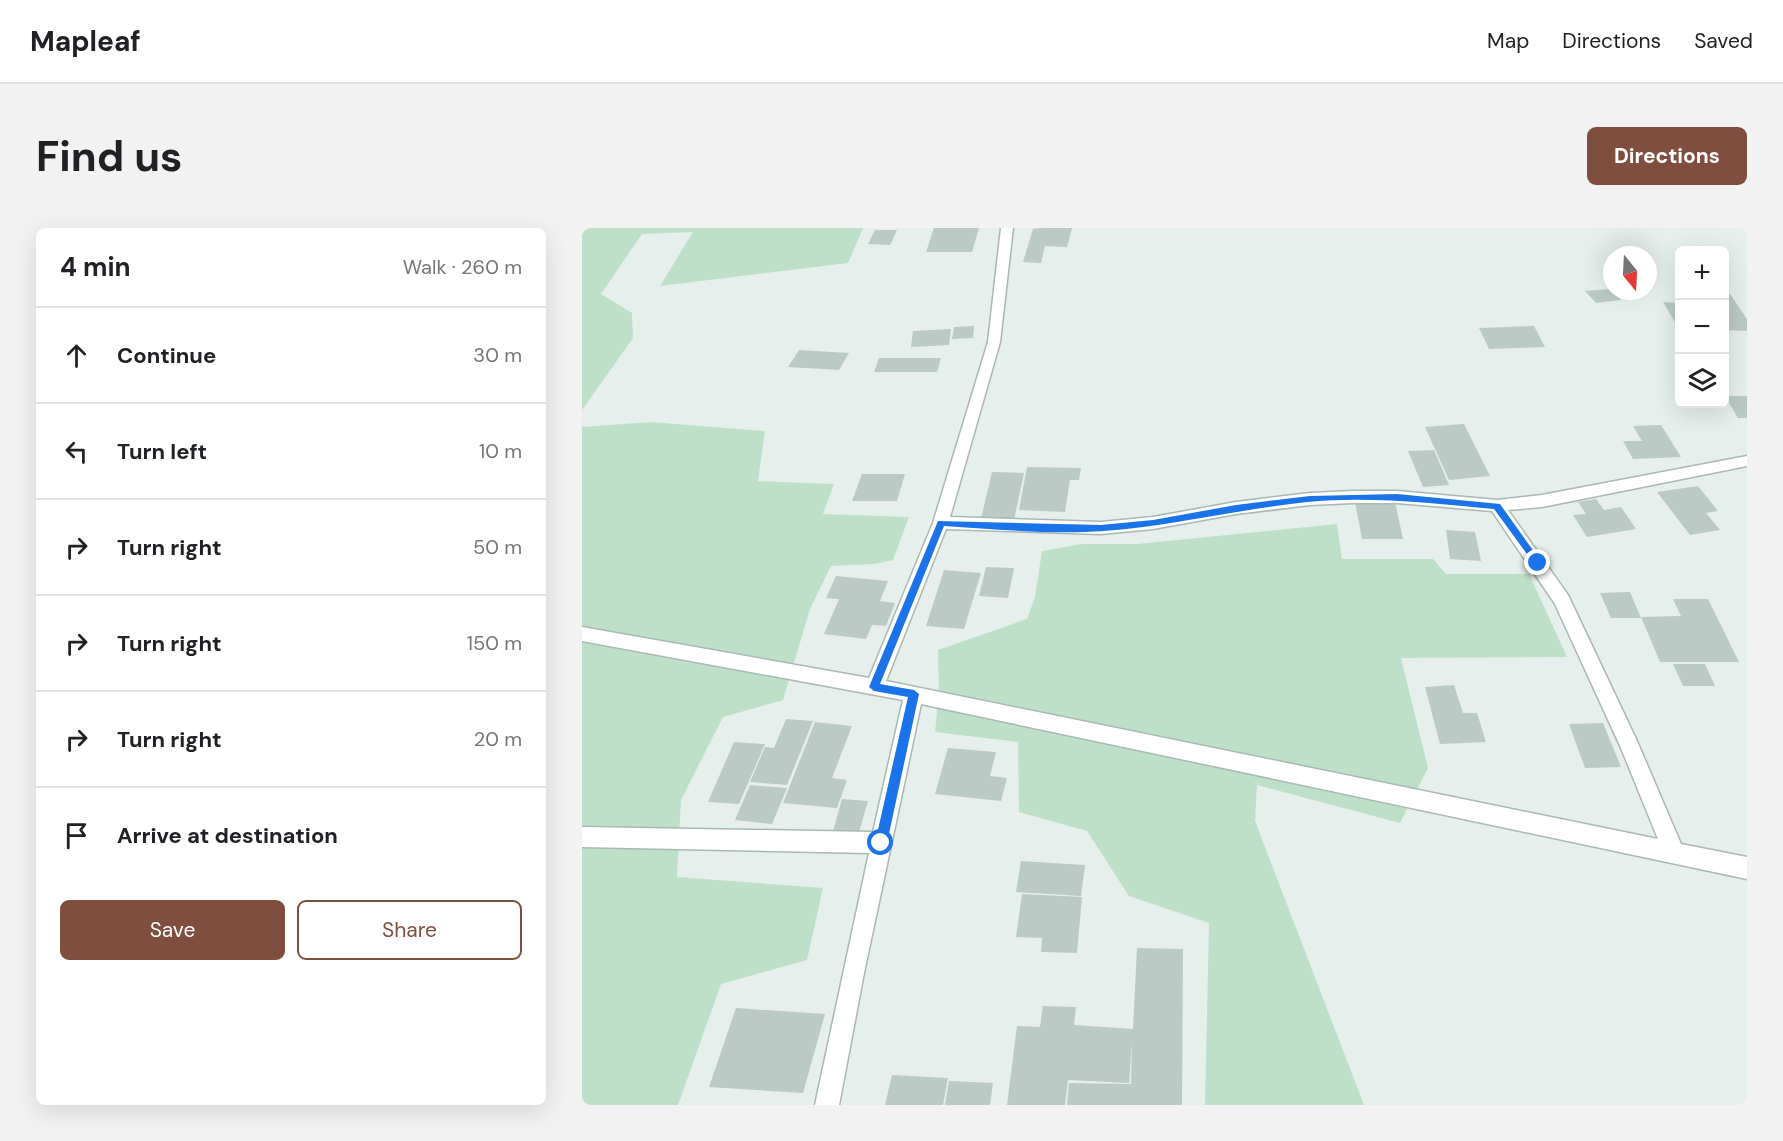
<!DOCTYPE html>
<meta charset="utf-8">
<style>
body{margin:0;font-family:"DM Sans",sans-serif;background:#f2f2f2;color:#202124}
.controls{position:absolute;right:18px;top:18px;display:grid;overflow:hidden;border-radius:9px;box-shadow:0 6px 24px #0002}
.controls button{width:54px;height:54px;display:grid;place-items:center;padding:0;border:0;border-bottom:2px solid #e0e0e0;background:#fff;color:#202124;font:30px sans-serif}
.compass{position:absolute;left:1021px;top:18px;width:54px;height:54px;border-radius:50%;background:#fff;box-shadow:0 6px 24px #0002;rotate:162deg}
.stop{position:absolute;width:18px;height:18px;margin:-14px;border:4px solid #1a73e8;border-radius:50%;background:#fff}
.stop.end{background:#1a73e8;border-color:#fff;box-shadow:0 2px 6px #0008}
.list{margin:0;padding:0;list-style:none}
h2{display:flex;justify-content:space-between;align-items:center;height:78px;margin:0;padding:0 24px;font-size:26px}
h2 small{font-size:20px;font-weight:400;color:#757577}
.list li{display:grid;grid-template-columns:39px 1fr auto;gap:18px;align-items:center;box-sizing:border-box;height:96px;padding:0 24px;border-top:2px solid #e0e0e0}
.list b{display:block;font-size:22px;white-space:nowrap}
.list em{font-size:20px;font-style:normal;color:#757577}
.actions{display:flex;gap:12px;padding:18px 24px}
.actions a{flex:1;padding:14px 0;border:2px solid #7f4e3f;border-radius:9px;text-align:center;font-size:21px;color:#7f4e3f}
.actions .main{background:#7f4e3f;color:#fff}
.icon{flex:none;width:33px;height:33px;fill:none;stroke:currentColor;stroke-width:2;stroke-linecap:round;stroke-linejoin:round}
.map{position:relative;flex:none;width:1165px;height:877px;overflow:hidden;border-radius:9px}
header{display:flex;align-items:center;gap:36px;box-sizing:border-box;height:84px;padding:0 30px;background:#fff;border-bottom:2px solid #e0e0e0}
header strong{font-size:28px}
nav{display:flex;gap:33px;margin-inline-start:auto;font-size:21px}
.intro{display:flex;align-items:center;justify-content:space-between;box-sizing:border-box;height:144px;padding:0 36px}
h1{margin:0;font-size:42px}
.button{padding:15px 27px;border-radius:9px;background:#7f4e3f;color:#fff;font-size:21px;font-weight:700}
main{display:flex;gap:36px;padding:0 36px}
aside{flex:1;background:#fff;border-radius:9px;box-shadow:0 6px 24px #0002}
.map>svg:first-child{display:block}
</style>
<header>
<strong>Mapleaf</strong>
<nav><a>Map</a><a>Directions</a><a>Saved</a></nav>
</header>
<div class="intro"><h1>Find us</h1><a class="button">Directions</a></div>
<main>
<aside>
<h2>4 min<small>Walk · 260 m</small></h2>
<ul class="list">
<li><svg class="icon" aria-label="ahead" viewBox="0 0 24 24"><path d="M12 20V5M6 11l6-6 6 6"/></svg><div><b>Continue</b></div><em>30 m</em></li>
<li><svg class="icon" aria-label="left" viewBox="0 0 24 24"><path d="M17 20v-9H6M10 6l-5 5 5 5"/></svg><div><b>Turn left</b></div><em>10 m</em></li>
<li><svg class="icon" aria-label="right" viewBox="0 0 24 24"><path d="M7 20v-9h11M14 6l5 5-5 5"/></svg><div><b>Turn right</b></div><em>50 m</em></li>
<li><svg class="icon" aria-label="right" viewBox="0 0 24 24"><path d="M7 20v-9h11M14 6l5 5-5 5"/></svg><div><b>Turn right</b></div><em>150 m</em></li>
<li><svg class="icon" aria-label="right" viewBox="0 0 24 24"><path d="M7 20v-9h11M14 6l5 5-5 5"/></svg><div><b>Turn right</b></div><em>20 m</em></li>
<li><svg class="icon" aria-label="arrive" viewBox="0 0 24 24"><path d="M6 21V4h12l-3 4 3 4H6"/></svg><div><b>Arrive at destination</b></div></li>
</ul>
<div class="actions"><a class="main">Save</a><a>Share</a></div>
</aside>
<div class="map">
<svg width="1165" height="877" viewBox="0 0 1165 877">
<rect width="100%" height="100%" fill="#e6efeb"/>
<g fill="#bfe0c8">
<polygon points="0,0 281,0 266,35 78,58 111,4 60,6 19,66 50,85 51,110 0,182"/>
<polygon points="69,194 183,203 176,253 252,256 241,286 327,289 311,332 292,336 249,338 228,381 201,472 141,489 99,572 95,649 241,660 225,732 139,756 96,877 0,877 0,199"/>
<polygon points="755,296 760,331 851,331 864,346 947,346 985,429 819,430 846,540 818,595 675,557 673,593 782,877 623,877 627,695 547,668 505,603 437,584 436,514 353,504 357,464 356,422 445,391 453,369 460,323 500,316 555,316"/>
</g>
<g fill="#bbcac4">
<polygon points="352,0 397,0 390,24 344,24"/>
<polygon points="459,0 490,0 485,19 463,18 459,35 441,34 451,1"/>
<polygon points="293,2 315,2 308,17 286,16"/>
<polygon points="1028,61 1039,72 1014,75 1003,63"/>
<polygon points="1142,66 1148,66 1165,91 1165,103 1142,102"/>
<polygon points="1081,74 1098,75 1098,103"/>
<polygon points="392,98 391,110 370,111 372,99"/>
<polygon points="952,98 963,119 907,121 897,100"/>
<polygon points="369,101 367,117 329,119 331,103"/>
<polygon points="217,122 267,125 257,142 206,139"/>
<polygon points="297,130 359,130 355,144 292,144"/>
<polygon points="1143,168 1165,168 1165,190 1156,190"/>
<polygon points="882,196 908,248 867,252 843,199"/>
<polygon points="1079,197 1099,229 1051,231 1041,213 1060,213 1051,198"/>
<polygon points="852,222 867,257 841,259 826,223"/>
<polygon points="445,239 499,240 497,252 488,252 483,284 437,282"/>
<polygon points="410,244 442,245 432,292 399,291"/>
<polygon points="280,246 323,246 315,273 270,273"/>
<polygon points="1116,258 1136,283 1124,285 1138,302 1108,307 1075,264"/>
<polygon points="1014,271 1022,282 1039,279 1054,301 1005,309 991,287 1004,286 996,274"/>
<polygon points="773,274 813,274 821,311 780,311"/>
<polygon points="864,302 893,304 899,333 868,331"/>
<polygon points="404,339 432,340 426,370 397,368"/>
<polygon points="362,342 399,345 382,401 344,398"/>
<polygon points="254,348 306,353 298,373 313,375 304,398 290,397 284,411 242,406 257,371 244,370"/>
<polygon points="1048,364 1059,390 1029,390 1018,365"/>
<polygon points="1091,371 1126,371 1157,434 1078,434 1059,389 1099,388"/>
<polygon points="1091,436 1123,436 1133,458 1101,458"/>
<polygon points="872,457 881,485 895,485 904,514 858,516 843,459"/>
<polygon points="204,491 231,493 205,557 168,554 183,519 192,520"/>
<polygon points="233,494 270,498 250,550 265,552 255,580 201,575"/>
<polygon points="1021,495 1039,539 1003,540 987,496"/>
<polygon points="152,514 183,516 157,576 126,574"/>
<polygon points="366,520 414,524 408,548 425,550 419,573 353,566"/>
<polygon points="168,557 205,560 190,596 153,592"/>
<polygon points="260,571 286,573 277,604 251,603"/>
<polygon points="439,633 503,637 499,668 434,664"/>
<polygon points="440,666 500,669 495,725 459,724 460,710 434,709"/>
<polygon points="555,720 601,721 600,877 485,877 487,855 549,856 550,814 547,855 486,852 483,877 425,877 435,798 458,799 461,778 494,779 492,797 551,801"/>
<polygon points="154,780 243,786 221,865 127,859"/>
<polygon points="310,847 366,850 361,877 303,877"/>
<polygon points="367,853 411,855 408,877 363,877"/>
</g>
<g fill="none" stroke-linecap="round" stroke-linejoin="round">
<defs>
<path id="minor" d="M419,0H431L418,114L368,289L519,294L571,289L654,274L728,265L771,263H815L915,272L960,267L1165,228V238L960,279L926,282L986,367L1055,513L1099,616L1165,629V651L339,476L282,745L257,877H233L287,625L0,619V599L291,604L321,472L0,413V399L287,450L351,295L406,114ZM771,275H815L910,283L973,376L1039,520L1076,611L304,453L364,301L519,306L571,301L654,286L728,277Z"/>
</defs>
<use href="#minor" stroke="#a8b8b2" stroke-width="3"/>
<use href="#minor" fill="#fff" fill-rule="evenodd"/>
</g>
<path fill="#1a73e8" d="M815,266L918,276L960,335L959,337H953L912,281C850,275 787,268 725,274C657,281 590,298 522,303C469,307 414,301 362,298L298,456L332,462L337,466L305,615L303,619H295L293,615L326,469L292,463L287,459L356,293L519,297L571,292L654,277L728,268Z"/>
</svg>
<div class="controls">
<button>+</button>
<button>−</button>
<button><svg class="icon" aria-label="layers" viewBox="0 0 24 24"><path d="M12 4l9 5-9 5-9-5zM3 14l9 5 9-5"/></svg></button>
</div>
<svg class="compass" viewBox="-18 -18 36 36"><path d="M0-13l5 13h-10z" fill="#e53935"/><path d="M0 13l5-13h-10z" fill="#757577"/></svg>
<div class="stop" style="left:299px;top:615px"></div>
<div class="stop end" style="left:956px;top:335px"></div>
</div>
</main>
